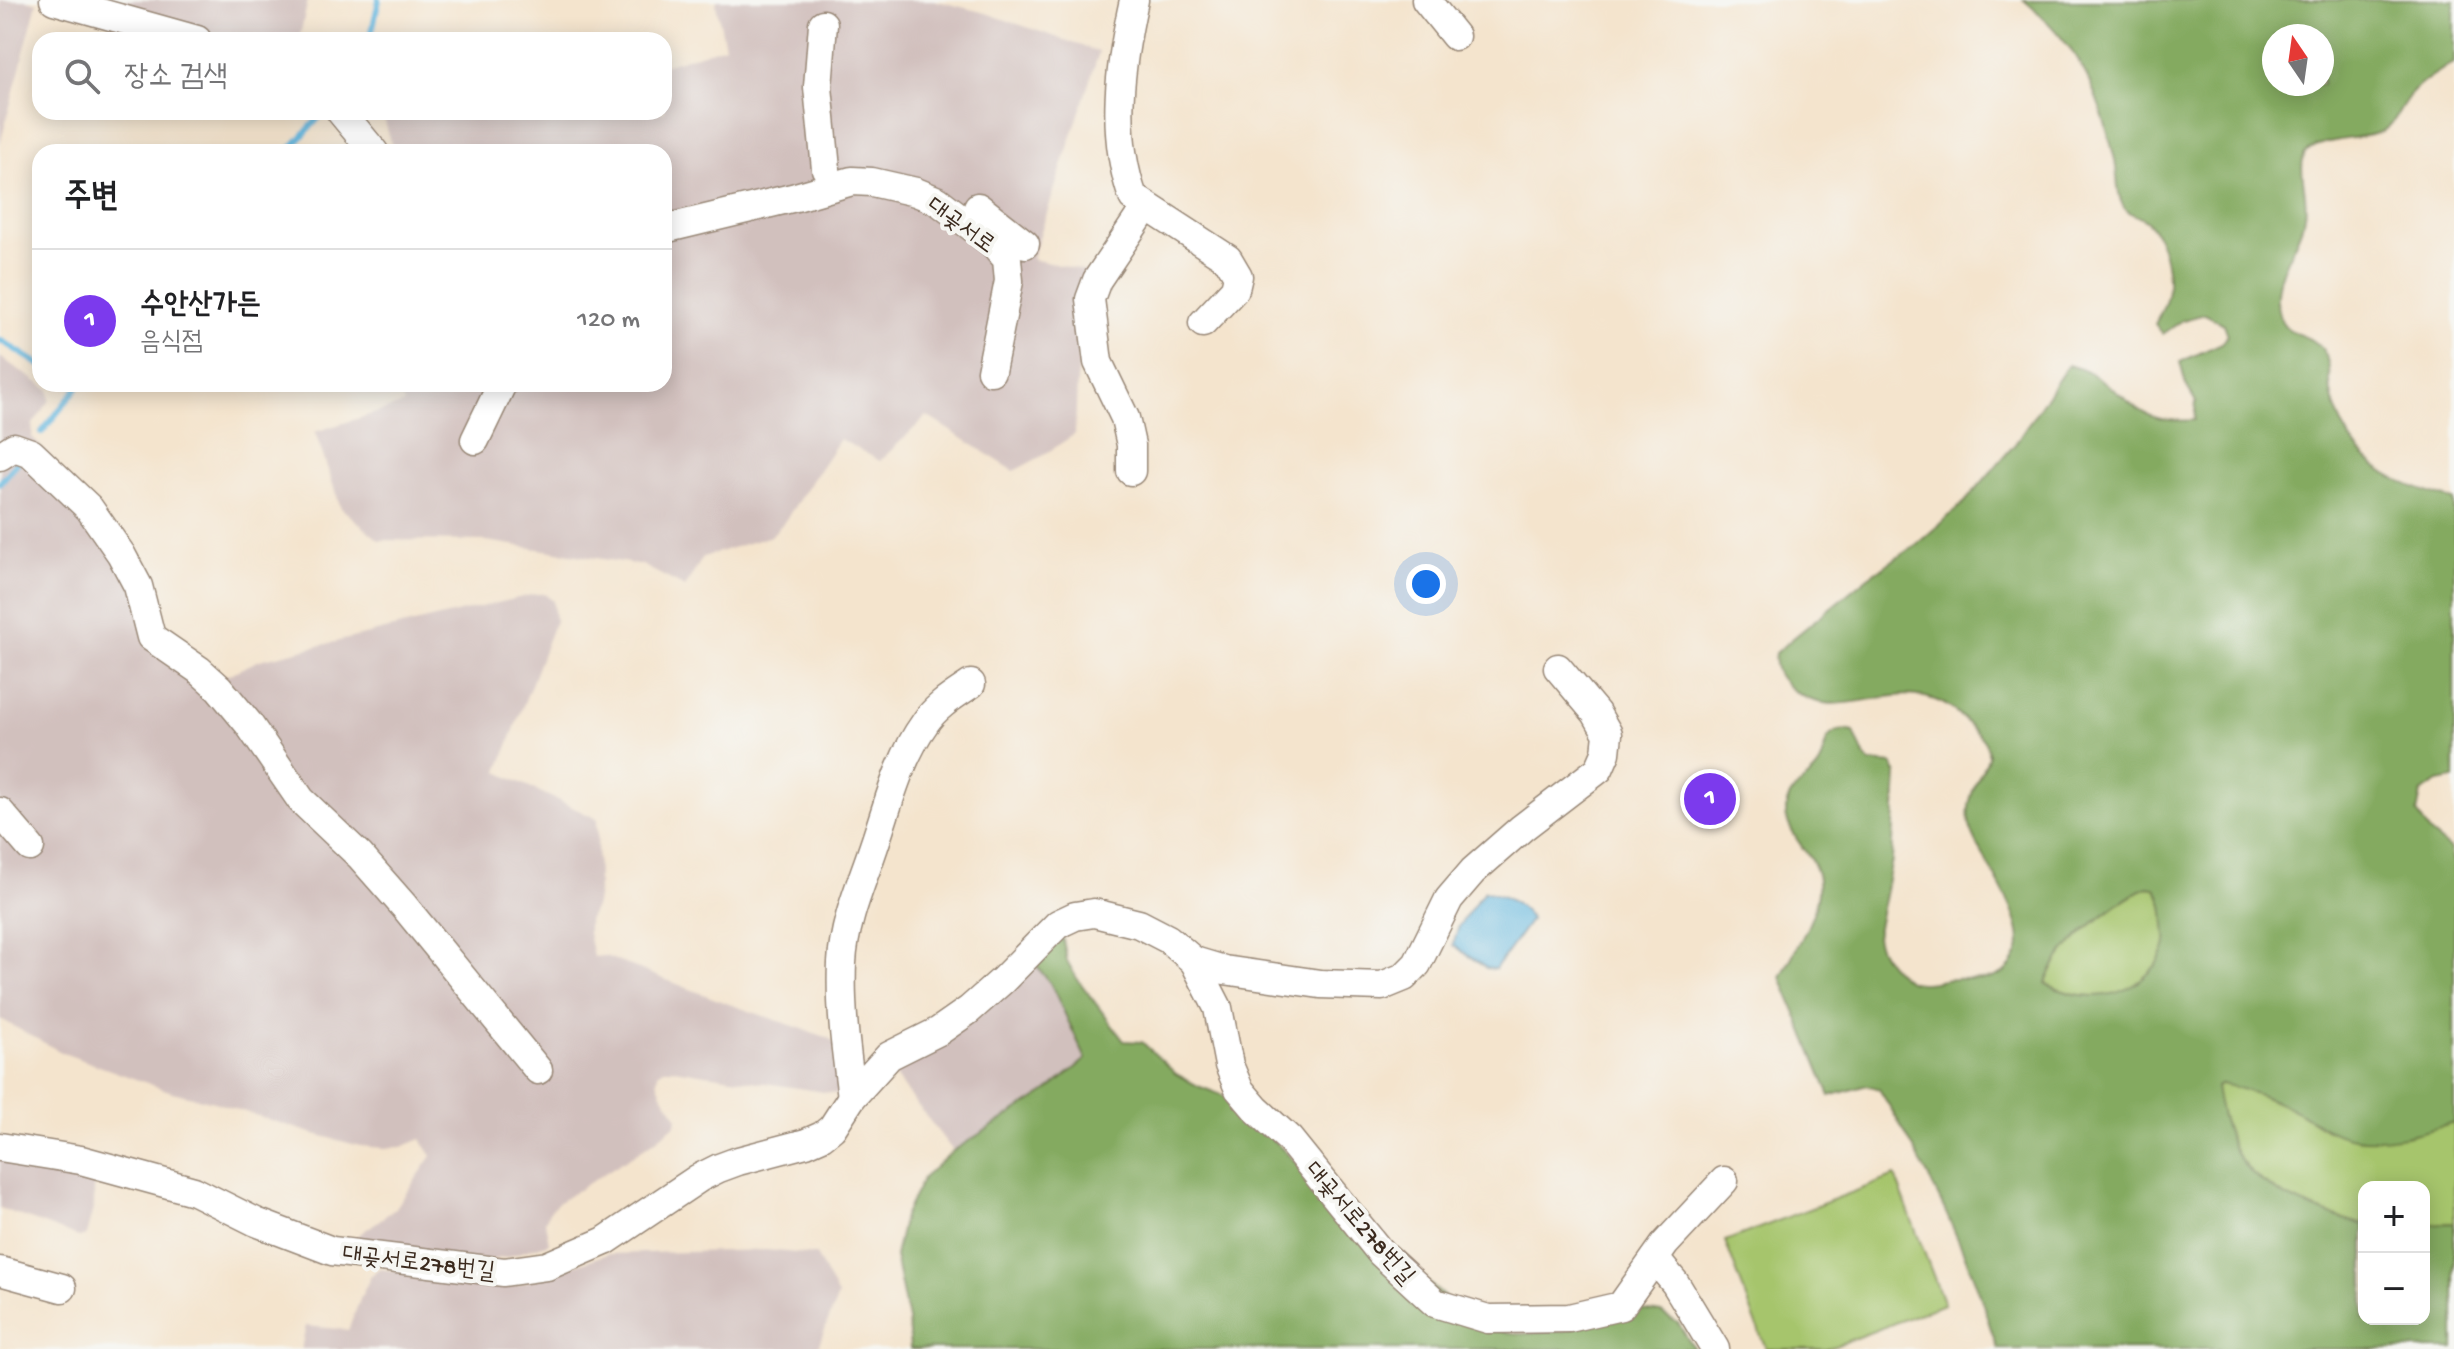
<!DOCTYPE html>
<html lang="ko">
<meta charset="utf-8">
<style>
body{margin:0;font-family:"Gochi Hand","Poor Story",sans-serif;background:#f2f2f2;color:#202124}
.controls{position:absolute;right:24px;bottom:24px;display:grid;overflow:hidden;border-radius:16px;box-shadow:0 4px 20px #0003}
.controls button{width:72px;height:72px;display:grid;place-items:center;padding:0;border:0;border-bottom:2px solid #e0e0e0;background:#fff;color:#202124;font:40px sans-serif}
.compass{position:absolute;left:2262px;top:24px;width:72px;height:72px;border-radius:50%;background:#fff;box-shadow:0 4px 20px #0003;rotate:347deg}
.you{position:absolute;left:1426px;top:584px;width:28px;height:28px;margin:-20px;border:6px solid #fff;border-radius:50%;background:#1a73e8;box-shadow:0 0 0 12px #1a73e833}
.badge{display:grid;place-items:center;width:52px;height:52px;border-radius:50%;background:#7c3aed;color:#fff;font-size:26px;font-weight:700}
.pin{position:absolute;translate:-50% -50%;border:4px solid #fff;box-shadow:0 2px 8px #0006}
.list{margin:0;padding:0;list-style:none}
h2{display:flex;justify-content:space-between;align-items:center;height:104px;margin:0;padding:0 32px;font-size:34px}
h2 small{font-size:26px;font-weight:400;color:#757577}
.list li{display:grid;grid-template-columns:52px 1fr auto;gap:24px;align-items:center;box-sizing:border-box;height:144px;padding:0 32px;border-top:2px solid #e0e0e0}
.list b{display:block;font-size:30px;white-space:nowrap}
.list p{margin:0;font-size:26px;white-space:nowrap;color:#757577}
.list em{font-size:26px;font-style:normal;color:#757577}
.icon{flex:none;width:44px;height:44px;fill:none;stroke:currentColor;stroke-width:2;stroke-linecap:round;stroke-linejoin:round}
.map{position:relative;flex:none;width:2454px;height:1349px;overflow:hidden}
.search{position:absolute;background:#fff;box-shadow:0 4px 20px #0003;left:32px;top:32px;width:640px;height:88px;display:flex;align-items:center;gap:20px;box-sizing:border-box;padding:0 28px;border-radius:24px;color:#757577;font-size:30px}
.panel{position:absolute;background:#fff;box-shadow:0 4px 20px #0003;left:32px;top:144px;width:640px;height:248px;border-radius:24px}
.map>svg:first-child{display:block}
</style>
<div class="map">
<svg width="2454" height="1349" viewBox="0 0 2454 1349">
<rect width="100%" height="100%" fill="#f6f6f2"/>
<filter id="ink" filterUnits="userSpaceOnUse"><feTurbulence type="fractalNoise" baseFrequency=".0125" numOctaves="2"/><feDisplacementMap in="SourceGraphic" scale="16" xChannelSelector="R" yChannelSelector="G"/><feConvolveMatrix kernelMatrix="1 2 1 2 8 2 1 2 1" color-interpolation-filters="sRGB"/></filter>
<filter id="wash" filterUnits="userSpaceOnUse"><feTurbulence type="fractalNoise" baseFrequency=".006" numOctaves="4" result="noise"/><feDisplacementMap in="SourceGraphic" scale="32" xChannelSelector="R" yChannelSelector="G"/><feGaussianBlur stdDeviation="1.8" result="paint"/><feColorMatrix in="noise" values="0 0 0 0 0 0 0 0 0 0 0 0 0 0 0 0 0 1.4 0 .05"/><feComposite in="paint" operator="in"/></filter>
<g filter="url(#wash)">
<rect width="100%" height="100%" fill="#f4e4cd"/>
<g fill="#d1c0bd">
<polygon points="0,0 27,0 37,3 0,144"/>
<polygon points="92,0 308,0 299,40 235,40"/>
<polygon points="717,0 933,0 986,13 1099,52 1032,259 1090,272 1077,381 1075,434 1042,456 1014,471 927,416 880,461 840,439 784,522 771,536 703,557 685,587 642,565 486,541 379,540 341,508 315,432 404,404 397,384 664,384 664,152 394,152 382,112 664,112 664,65 725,46 716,5"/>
<polygon points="0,357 49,390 50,400 33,424 32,437 70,479 163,629 225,676 260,660 535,594 545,594 553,601 555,621 498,772 597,819 598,893 595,907 588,920 588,933 593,957 605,956 726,1003 829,1038 836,1044 842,1084 837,1094 674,1069 664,1069 658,1073 657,1081 663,1096 677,1116 676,1124 655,1141 556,1204 549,1212 545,1222 549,1243 507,1257 485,1261 343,1246 395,1209 432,1156 421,1139 402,1147 384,1148 360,1146 311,1133 214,1102 172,1092 99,1066 63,1053 0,1019"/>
<polygon points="1035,964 1051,984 1086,1059 1046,1092 953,1151 888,1067"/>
<polygon points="0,1154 88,1172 94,1183 94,1205 86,1235 79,1237 0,1208"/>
<polygon points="766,1250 816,1255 838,1296 817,1349 301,1349 306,1326 348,1330 363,1292 371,1276 379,1269 442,1275 514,1286 607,1254"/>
</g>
<g fill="#a6c56c" stroke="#707845" stroke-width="2">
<path d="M2147,887L2155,888C2164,899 2164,911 2165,924C2165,930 2167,937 2166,943C2165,951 2160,959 2155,966C2127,1001 2085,1003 2046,984C2057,947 2113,904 2147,887Z"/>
<path d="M2222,1084L2251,1091L2296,1111L2327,1130L2406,1136L2454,1123V1223L2424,1224V1187H2364V1225C2323,1213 2278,1200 2247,1168C2229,1150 2220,1112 2215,1087Z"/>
<polygon points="1895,1176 1944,1304 1827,1349 1766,1349 1725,1241"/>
</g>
<g fill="#84aa60" stroke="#606a3f" stroke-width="2" fill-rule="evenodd">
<path d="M2024,0H2454V63C2438,72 2422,81 2410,95C2400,107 2395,126 2380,132C2362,140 2316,138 2305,154C2297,167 2309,198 2305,215C2300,244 2275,270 2277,301C2279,343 2308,328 2323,350C2332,364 2328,382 2332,397C2350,464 2392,483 2454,500V779L2438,782L2421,793L2417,813L2430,833L2450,849L2454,866V1123C2422,1132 2389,1143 2355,1138C2334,1136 2316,1122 2298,1112C2274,1099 2248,1090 2222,1084L2216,1087C2220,1112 2229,1150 2247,1168C2278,1200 2323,1213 2364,1225V1319H2424V1224L2454,1223V1349H1998C1989,1326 1983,1301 1974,1278C1948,1212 1917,1150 1879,1089L1867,1085L1830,1096L1781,977C1794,951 1815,921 1818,892C1822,859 1794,846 1787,819C1780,789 1811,782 1820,764C1825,755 1823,742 1831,735C1837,729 1846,730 1854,732L1863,753L1870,762L1892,764L1897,775L1892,860L1876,937C1879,953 1893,971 1907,980C1912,983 1919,983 1925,983C1935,982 1945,979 1955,979C1968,978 1986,982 1997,976C2008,972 2016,960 2019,949C2027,919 1983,862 1972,832C1964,812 1971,793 1980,774C1984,767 1989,760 1988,752C1987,741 1978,734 1971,727C1960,715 1949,704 1932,699C1881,683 1832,727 1787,685C1777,675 1773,667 1775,653L1868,577L1917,544L1965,502L2015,444L2068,365C2076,367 2084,370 2092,374C2134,399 2136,425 2194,420L2196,402L2186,385L2180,362L2222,343L2228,335L2224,324L2205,314L2183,320L2163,334L2155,324C2160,315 2165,306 2167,296C2171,275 2163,235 2146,221C2138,215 2126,214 2122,204C2116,190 2118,171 2114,156C2097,86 2079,47 2024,0ZM2274,36H2322V84H2274ZM2147,887L2155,888C2164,899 2164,911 2165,924C2165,930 2167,937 2166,943C2165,951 2160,959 2155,966C2127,1001 2085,1003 2046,984C2055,948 2114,903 2147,887Z"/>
<polygon points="1062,935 1067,961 1076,977 1124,1041 1142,1042 1176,1074 1198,1086 1230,1098 1346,1211 1480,1328 1521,1334 1563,1331 1636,1309 1661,1313 1678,1323 1694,1349 910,1349 908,1320 895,1256 904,1216 923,1178 953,1151 1046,1092 1086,1059 1051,984 1035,964"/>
</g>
<path fill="#63b7df" stroke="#4f707e" stroke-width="2" d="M1484,891C1502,895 1521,903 1531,919L1495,969L1486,968L1453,945L1459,926Z"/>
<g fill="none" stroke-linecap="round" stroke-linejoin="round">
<g stroke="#63b7df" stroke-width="6">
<polyline points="370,40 379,0"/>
<polyline points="288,152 323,113"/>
<polyline points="0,340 40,365"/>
<polyline points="42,432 80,384"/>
<polyline points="0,483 17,463"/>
</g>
</g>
</g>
<g filter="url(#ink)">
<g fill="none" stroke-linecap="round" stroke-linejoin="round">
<defs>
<g id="minor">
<polyline points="54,0 197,40"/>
<path d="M1134,0C1120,64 1110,133 1133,197L1228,259L1238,276L1235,289L1203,323"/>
<polyline points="1426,0 1455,36"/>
<polyline points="823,24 818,87 826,169"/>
<polyline points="341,112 374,152"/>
<polyline points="978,207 1025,244"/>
<polyline points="664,229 796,197 852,181 872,182 916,192 938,201 963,220 993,243 1007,259 1009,281 991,371"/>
<polyline points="475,440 502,384"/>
<polyline points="0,456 14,447 31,453 89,508 121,554 138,586 151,637 199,670 219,688 248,723 301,800 360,856 404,906 538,1070"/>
<polyline points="1131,471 1131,445 1125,418 1098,362 1090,299 1097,280 1146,207"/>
<polyline points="0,812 30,847"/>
<polyline points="1194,961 1224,970 1320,984 1382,986 1404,977 1417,964 1449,899 1473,871 1522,828 1599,769 1606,753 1608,734 1596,713 1558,668"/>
<path d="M852,1097C846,1052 840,1008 842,963C844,922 861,885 874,846C888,805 899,759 925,723C936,706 955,695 971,684"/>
<polyline points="0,1147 81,1160 194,1191 256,1222 332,1251 504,1272 547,1266 605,1241 699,1178 719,1168 738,1161 806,1143 822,1136 832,1128 852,1097 889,1056 939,1031 969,1010 1003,980 1058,924 1075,916 1094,913 1139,924 1168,939 1194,961 1218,1008 1229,1065 1239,1089 1256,1109 1289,1139 1381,1253 1435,1303 1488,1319 1569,1318 1621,1306 1665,1244 1724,1181"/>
<polyline points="1655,1259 1675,1283 1715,1349"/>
<polyline points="0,1271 62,1288"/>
</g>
</defs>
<use href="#minor" stroke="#988776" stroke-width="31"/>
<use href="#minor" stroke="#fff" stroke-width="28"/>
</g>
</g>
<g text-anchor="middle" stroke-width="8" stroke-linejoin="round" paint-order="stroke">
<g font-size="24" fill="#3b2a1e" stroke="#f6f6f2">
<text transform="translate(962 224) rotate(36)" y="8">대곶서로</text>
<text transform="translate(1361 1222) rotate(49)" y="8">대곶서로278번길</text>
<text transform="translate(419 1261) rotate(7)" y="8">대곶서로278번길</text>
</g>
</g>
</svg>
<div class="controls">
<button>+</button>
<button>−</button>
</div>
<svg class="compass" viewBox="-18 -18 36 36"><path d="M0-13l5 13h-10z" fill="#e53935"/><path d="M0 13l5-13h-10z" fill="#757577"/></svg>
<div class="you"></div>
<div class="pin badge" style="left:1710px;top:799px">1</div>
<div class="search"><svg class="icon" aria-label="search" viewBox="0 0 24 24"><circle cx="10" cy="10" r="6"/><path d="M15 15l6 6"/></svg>장소 검색</div>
<section class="panel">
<h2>주변<small></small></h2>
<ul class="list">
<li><span class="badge">1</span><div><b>수안산가든</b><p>음식점</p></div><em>120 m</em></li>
</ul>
</section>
</div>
